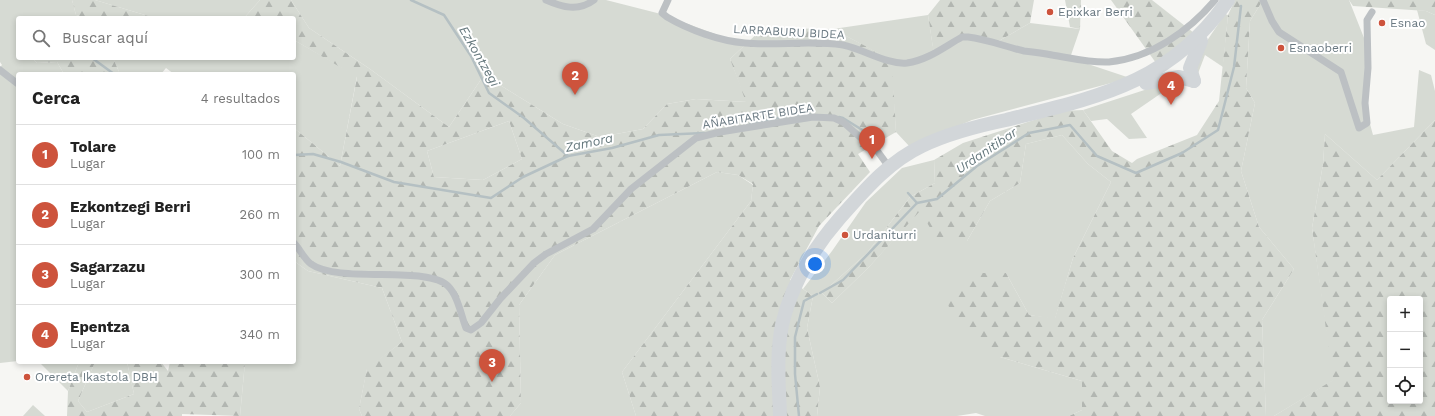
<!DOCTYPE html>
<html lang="es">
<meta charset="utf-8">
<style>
body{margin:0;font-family:"Work Sans",sans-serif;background:#f2f2f2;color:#222}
.controls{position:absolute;right:12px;bottom:12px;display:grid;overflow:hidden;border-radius:4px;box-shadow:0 2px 6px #0003}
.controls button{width:36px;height:36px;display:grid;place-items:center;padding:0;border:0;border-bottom:1px solid #e0e0e0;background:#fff;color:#222;font:20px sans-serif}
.you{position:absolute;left:815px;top:264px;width:14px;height:14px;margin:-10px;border:3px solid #fff;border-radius:50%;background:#1a73e8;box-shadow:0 0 0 6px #1a73e833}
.badge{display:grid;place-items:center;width:26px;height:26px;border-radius:50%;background:#cd533c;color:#fff;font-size:13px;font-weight:700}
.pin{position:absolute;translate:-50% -33px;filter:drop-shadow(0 1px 2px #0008)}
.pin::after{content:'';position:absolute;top:21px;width:14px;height:12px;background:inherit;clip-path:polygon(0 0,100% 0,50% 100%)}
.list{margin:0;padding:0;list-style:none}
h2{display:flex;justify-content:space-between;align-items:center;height:52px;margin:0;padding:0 16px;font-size:17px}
h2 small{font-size:13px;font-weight:400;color:#767676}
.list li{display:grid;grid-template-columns:26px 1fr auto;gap:12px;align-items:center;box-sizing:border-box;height:60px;padding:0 16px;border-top:1px solid #e0e0e0}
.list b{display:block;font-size:15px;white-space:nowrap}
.list p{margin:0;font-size:13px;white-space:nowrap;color:#767676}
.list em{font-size:13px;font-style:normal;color:#767676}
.icon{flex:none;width:22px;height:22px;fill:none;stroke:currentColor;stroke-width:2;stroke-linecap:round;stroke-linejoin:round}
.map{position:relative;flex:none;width:1435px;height:416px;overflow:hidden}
.search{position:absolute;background:#fff;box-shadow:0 2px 6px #0003;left:16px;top:16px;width:280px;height:44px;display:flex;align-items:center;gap:10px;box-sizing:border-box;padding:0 14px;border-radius:4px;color:#767676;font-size:15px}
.panel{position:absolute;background:#fff;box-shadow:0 2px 6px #0003;left:16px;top:72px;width:280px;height:292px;border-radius:4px}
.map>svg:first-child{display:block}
</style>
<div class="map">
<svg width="1435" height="416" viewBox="0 0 1435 416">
<defs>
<pattern id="forest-firs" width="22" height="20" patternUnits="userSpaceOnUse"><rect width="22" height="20" fill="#d6dad3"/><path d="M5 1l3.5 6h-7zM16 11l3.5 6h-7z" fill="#b2b6b1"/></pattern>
</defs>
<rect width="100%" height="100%" fill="#f6f6f3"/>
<g fill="#d6dad3">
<polygon points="0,0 72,0 76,15 87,18 18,18 18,58 32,58 37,63 57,62 64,74 18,74 18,206 16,210 18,211 18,361 0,363 0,67 2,65 0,62"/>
<polygon points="95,0 260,0 244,18 155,18"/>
<polygon points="291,0 606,0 661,14 745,45 730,59 747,102 696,99 667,104 643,129 600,137 563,124 484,75 449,127 370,69 309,28"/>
<polygon points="1263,0 1349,0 1368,48 1367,113 1373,135 1414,127 1419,70 1431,75 1435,91 1435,120 1377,180 1325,134 1323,164 1312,228 1334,380 1274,416 1266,416 1262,320 1294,269 1259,227 1241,171 1255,103 1246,88 1250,21"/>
<polygon points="1417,10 1426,11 1435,15 1435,50 1426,44"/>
<polygon points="1225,14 1228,15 1223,67 1205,55 1197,76 1196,57"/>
<polygon points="928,15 934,54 965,38 997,42 1030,23 1080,29 1070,58 1130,78 972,120 910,147 896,132 891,60 833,29"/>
<polygon points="294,40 357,76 340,166 294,128 294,74 174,74 166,68 161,74 120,74 113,58 225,58 230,60 233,58 294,58"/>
<polygon points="1179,81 1131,114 1147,138 1129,139 1107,119 1091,121 1083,110 1166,83"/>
<polygon points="509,121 522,159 483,180 434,177 427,151"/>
<polygon points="1062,135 1088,164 1111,182 1073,258 1055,319 1029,315 1006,273 1000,357 1082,381 1082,410 1069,416 985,416 976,413 957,416 817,416 820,387 807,328 813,296 803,289 832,251 866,202 902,168 934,160 935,183 910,197 867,253 822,293 832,303 869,267 920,210 967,241 990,201 1020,183 1026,144"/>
<polygon points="717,172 738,175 753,185 751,201 622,372 636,416 510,416 521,403 519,305 555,255"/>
<polygon points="294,261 308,271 382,288 402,342 367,369 359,409 362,416 240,416 245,362 294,362"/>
<polygon points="39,362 79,362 68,391"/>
<polygon points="95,362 127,362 134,394 87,412 78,401"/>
<polygon points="33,405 45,416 23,416"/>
</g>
<g fill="url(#forest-firs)" fill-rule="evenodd">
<polygon points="72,0 95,0 155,18 87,18 76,15"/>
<path d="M260,0H291L309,28L370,69L449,127L484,75L563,124L600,137L643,129L667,104L696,99L746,102L730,59L763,28L833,29L892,60L896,132L858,154L870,172L819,226L790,280L813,296L807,328L820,387L817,416H636L622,372L751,201L753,184L738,175L717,172L555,255L519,305L521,403L510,416H362L359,409L367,368L402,342L382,288L308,271L294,261V128L340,166L357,77L294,40V18H244ZM509,121L522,159L483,180L434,177L427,151Z"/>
<polygon points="940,0 1034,0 1030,23 997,42 965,38 934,55 928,15"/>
<polygon points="1065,0 1081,0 1080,29 1070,27"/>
<polygon points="1111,0 1152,0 1194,33 1156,63"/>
<polygon points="1235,0 1263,0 1250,21 1246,88 1255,103 1241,171 1259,227 1294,269 1262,320 1266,416 1069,416 1082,410 1082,381 1000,357 957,327 947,302 973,273 1006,273 1029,315 1055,318 1073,258 1111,182 1088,164 1062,135 1026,144 1020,183 990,201 967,241 938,241 920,211 869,267 832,303 822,293 867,253 910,197 935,183 934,160 963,143 1062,111 1083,110 1112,151 1132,163 1137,159 1197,135 1219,101 1228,15"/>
<polygon points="1349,0 1435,0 1435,15 1426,11 1353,6"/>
<polygon points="32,58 113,58 120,74 64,74 57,62 37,63"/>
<path d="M1435,120V416H1274L1333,380L1312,228L1323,164L1325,134L1377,180ZM1390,299H1420V401H1390Z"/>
<polygon points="79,362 95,362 78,401 87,412 134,394 127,362 161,362 168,371 170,362 245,362 240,416 182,414 182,416 67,416 68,391"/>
</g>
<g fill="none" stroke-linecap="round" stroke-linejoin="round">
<g stroke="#b5c0c3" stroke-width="2.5">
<polyline points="411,0 444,15 471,56 489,93 524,118 568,156"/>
<polyline points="21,18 22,18"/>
<polyline points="92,58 114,74"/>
<polyline points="839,117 843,118 872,136"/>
<polyline points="750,124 791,115 810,114"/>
<polyline points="294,155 313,154 341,162 394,182 491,198 523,177 568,156 612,148 659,135 704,133"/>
<polyline points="908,193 917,203"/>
<polyline points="820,293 843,280 917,203 937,199 977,166 1029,133 1070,125 1097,156 1136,173 1182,153 1218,130 1234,67 1241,6"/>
<polyline points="799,416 795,374 795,337 804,301 817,294"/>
</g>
<g stroke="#bcc0c3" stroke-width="7">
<path d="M546,0C562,7 578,12 594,0"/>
<path d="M668,0L662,13L667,17C689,30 720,41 745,43C777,46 810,40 843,45C863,49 888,65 907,63C928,60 944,47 962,37H968C987,39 1006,47 1024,51C1034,52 1043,53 1052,55C1071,58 1090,63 1109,62C1151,58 1189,31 1215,0"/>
<polyline points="1263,0 1272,21 1279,32 1341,72 1359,128 1367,123 1365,103 1368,68 1367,20 1372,12"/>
<polyline points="0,70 18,84"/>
<path d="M294,243C300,249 304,259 311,264C339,284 428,265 448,286C458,296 461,315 466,328L471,330L481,323L500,299L534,263L546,254L593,229L631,189L696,138L720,132L813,117L834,118L843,122L861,138L873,145L889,167"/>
</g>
<g stroke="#d2d6d9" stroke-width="14">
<polyline points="1194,81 1190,68 1201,41"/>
<polyline points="1146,83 1179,77 1194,81"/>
<path d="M780,416C779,386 776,355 782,325C791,286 813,249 839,219C864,191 888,162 922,146C949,133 977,126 1006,120C1098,97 1171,83 1228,0"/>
</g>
</g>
<g fill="#cd533c" stroke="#fff" stroke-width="1.5">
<circle cx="1050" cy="12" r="4"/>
<circle cx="1382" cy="23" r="4"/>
<circle cx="1281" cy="48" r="4"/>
<circle cx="845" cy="235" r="4"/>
<circle cx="27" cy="377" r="4"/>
</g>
<g text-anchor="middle" stroke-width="4" stroke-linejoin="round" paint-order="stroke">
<g font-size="12" fill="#697881" stroke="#fff" text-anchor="start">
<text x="1058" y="16">Epixkar Berri</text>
<text x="1390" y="27">Esnao</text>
<text x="1289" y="52">Esnaoberri</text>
<text x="853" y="239">Urdaniturri</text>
<text x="35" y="381">Orereta Ikastola DBH</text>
</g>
<g font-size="12" fill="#697881" stroke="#fff">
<text transform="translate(789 32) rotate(3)" y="4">LARRABURU BIDEA</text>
<text transform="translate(758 116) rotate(-9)" y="4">AÑABITARTE BIDEA</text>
</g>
<g font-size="13" font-style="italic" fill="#65787d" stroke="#fff">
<text transform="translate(480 56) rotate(60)" y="5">Ezkontzegi</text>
<text transform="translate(589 142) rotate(-12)" y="5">Zamora</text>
<text transform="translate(986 150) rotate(-34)" y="5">Urdanitibar</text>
</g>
</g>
</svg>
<div class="controls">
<button>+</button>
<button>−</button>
<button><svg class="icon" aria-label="locate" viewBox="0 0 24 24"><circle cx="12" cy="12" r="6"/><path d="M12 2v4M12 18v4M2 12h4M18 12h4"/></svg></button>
</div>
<div class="you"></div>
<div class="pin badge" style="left:872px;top:159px">1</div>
<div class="pin badge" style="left:575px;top:95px">2</div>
<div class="pin badge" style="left:492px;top:382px">3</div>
<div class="pin badge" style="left:1171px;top:105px">4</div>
<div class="search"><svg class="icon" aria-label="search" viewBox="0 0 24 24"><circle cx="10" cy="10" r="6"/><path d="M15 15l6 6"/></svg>Buscar aquí</div>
<section class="panel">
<h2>Cerca<small>4 resultados</small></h2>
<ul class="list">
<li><span class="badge">1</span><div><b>Tolare</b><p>Lugar</p></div><em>100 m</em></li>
<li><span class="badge">2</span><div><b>Ezkontzegi Berri</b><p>Lugar</p></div><em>260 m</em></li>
<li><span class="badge">3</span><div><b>Sagarzazu</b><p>Lugar</p></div><em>300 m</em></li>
<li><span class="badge">4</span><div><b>Epentza</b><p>Lugar</p></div><em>340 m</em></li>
</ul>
</section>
</div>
